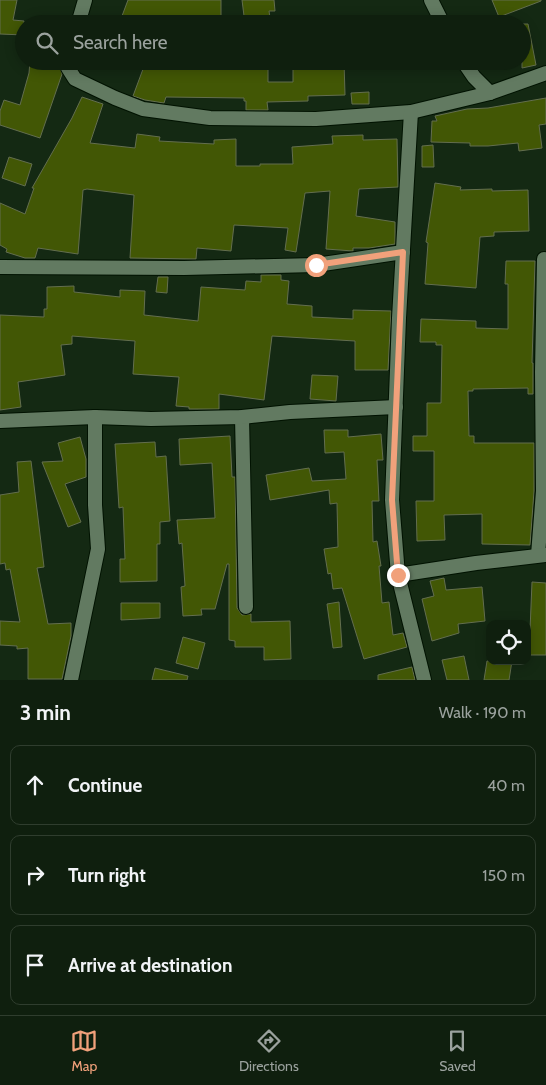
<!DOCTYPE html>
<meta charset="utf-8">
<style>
body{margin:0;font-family:Cabin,sans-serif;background:#182717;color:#f1f3f6}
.controls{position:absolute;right:15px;bottom:15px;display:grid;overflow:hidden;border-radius:10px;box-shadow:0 2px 12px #0003}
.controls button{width:45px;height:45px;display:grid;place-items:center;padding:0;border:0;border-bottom:1px solid #2f3d2e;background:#0f1f0e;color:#f1f3f6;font:25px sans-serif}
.stop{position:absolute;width:15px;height:15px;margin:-11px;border:4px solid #f1a17b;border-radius:50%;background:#fff}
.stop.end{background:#f1a17b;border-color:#fff;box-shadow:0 1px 5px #0008}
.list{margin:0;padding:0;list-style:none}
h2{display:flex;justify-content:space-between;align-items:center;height:65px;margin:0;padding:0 20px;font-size:21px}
h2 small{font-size:16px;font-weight:400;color:#9ba29e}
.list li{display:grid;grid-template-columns:32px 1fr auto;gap:15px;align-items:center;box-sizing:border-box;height:80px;margin:0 10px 10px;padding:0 10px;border:1px solid #2f3d2e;border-radius:10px}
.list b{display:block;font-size:19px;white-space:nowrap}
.list em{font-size:16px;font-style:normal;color:#9ba29e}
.icon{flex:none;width:28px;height:28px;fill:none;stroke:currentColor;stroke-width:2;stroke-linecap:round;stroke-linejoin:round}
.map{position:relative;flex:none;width:546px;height:680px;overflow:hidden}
.search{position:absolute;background:#0f1f0e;box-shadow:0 2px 12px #0003;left:15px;right:15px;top:15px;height:55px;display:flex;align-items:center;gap:12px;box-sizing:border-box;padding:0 18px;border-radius:28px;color:#9ba29e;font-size:19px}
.sheet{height:335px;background:#0f1f0e}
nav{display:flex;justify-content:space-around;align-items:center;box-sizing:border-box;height:70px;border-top:1px solid #2f3d2e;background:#0f1f0e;font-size:14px;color:#9ba29e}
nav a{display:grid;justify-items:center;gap:2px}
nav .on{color:#f1a17b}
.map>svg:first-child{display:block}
</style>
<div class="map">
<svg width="546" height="680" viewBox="0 0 546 680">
<rect width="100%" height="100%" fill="#142913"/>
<g fill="#425705" stroke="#636e4f">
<polygon points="0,0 17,0 13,20 24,21 24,35 0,34"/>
<polygon points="128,0 221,0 221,24 119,24"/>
<polygon points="242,0 274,0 275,11 269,11 271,24 245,24"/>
<polygon points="492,0 541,0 541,1 499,17"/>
<polygon points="522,24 528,24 536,65 522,68"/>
<polygon points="30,61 59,61 62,74 40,138 0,125 0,111 4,100 20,105 29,73"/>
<polygon points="146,61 268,61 268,82 293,82 293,69 316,68 316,61 344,61 345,95 308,96 308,101 267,102 268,110 246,110 246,101 244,101 244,98 166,97 164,103 145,100 133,96"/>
<polygon points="369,92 369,104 352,104 351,93"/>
<polygon points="82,97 103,104 90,143 135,148 137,134 160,137 159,141 214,144 214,140 236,139 236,166 260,166 260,164 293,164 292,147 333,144 332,136 363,135 363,140 397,139 398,187 359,189 356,216 395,222 395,244 369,248 353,248 353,251 326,249 330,191 305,193 296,252 285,250 288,228 234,225 231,251 197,248 196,259 130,258 134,195 87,189 83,190 78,254 38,248 35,258 25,258 6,252 7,249 0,245 0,203 25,214 34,188 32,188 72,118"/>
<polygon points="546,98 546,124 539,125 542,148 519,151 518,143 488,146 470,146 470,143 431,142 432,121 437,121 435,116 467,109 488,108"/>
<polygon points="433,145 434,167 422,167 422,146"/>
<polygon points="9,157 32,164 25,186 2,178"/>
<polygon points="435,183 461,187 460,190 492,189 492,191 528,190 529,231 494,232 494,236 480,237 476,288 425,284 428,243 426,242"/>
<polygon points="506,261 535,261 532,363 533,363 533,394 528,394 528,388 473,389 473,391 468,391 469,436 474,436 474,443 534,443 534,491 530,545 482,544 482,514 444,515 445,540 417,541 416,501 434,501 434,451 413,451 413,436 427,436 427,403 441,403 442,345 436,345 436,342 420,342 421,319 476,321 476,328 508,329 508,284 505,284"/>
<polygon points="261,275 281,275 281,280 289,281 287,304 312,306 312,317 353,319 353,310 391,311 388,370 355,370 355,341 272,336 264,400 219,394 219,409 189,409 189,407 176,406 179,377 133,374 135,341 72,336 72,344 61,345 65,375 18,382 21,407 0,410 0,315 44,317 44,309 47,309 47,287 74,286 74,292 120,297 120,290 145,291 144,315 198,321 201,287 245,290 246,281 261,282"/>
<polygon points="158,277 168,277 167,293 156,292"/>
<polygon points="312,375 338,376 336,401 310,399"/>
<polygon points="324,430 348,430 348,437 381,434 383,460 377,460 379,501 372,501 373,542 377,541 381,566 379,566 382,603 389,602 393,635 403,633 407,647 364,659 342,588 333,589 331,573 328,574 324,549 338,547 337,503 330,504 329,490 270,500 266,475 309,468 312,481 346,479 344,452 325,453"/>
<polygon points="230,436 232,477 235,477 237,608 242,615 251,614 251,622 290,621 291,659 264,660 264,647 235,647 235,641 229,640 229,564 227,564 215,609 201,609 202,615 183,616 181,587 185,586 182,543 179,544 177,520 215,518 212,463 180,465 179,439"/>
<polygon points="80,437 86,459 86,477 65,484 81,522 68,527 42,462 63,461 58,443"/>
<polygon points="155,442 156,457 166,456 170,521 160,522 160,544 157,544 157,581 120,582 120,559 125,559 123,507 119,508 115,444"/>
<polygon points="31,461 44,567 37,568 48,624 71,623 71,636 62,679 28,679 28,648 17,649 17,646 0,645 0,621 20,622 10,569 6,570 5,563 0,564 0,495 19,492 17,462"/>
<polygon points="444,578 446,590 482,587 485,621 458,624 459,633 432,641 422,599 434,596 430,581"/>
<polygon points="532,582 546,583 546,655 529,655"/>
<polygon points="339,602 342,647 333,648 327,604"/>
<polygon points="121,603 160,603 160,618 121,620"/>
<polygon points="183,637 205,643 198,669 176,663"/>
<polygon points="464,656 469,680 447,680 442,660"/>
<polygon points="487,661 512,661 509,680 484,680"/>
<polygon points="412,667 415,680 378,680 378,675"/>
<polygon points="155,668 188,676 187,680 152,680"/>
</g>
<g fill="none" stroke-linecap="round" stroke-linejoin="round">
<defs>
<g id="minor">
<polyline points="431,0 443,24"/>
<polyline points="78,24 85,0"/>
<polyline points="68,61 68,68 75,79 115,98 143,109 210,118 316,119 411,112 490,93 546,73"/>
<polyline points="463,61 474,77 490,93"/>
<polyline points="411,112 399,318 392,500 398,575 424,680"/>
<polyline points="0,267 184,268 316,265 403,252"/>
<polyline points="242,417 246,607"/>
<polyline points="0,421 95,417 151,419 242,417 290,412 396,407"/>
<polyline points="538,555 543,491 542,372 544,259"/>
<polyline points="398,575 476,563 546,555"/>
<polyline points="71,680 98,549 95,505 95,417"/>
</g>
</defs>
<use href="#minor" stroke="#011201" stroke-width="16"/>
<use href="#minor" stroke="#627a61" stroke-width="14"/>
</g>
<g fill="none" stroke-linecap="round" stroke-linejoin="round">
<polyline stroke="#f1a17b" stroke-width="6" points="316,265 403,252 392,500 398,575"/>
</g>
</svg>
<div class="controls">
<button><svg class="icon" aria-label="locate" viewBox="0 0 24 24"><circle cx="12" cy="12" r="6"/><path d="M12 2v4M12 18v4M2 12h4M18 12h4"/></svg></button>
</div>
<div class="stop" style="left:316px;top:265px"></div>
<div class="stop end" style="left:398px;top:575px"></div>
<div class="search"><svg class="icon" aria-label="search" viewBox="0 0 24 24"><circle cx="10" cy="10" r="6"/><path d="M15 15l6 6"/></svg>Search here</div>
</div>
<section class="sheet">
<h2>3 min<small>Walk · 190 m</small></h2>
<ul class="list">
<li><svg class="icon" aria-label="ahead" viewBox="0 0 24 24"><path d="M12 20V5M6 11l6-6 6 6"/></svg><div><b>Continue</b></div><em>40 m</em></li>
<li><svg class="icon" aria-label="right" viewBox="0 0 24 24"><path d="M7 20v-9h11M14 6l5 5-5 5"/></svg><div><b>Turn right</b></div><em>150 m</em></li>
<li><svg class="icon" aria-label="arrive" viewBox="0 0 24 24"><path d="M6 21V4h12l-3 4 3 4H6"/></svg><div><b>Arrive at destination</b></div></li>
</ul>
</section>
<nav>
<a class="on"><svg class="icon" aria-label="map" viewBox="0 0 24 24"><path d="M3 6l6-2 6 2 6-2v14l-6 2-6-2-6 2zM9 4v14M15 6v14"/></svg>Map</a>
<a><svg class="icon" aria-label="directions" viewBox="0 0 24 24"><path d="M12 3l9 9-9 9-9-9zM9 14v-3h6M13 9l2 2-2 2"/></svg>Directions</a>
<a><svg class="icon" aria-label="saved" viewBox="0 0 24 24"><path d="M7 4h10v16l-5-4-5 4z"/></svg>Saved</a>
</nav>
